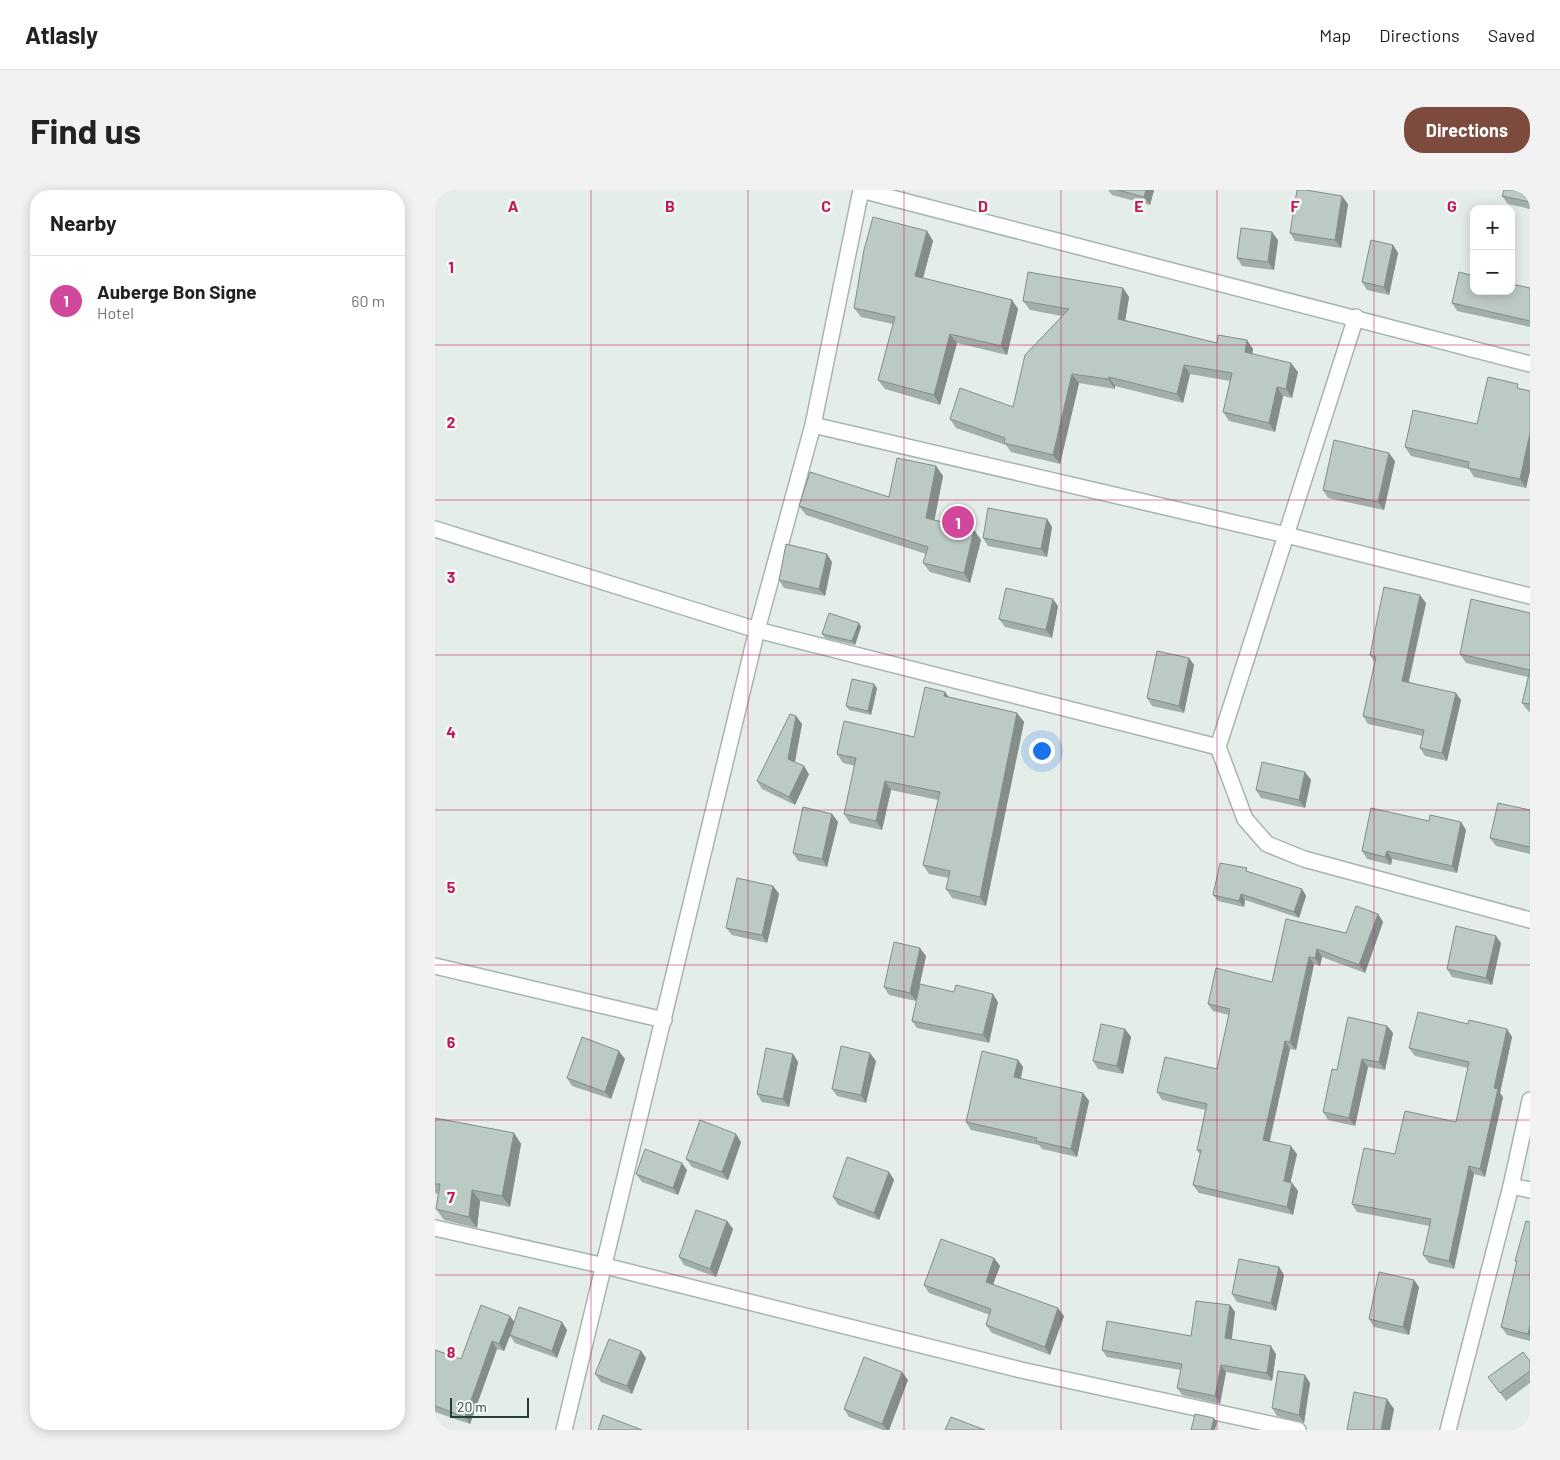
<!DOCTYPE html>
<meta charset="utf-8">
<style>
body{margin:0;font-family:Barlow,sans-serif;background:#f2f2f2;color:#222}
.controls{position:absolute;right:15px;top:15px;display:grid;overflow:hidden;border-radius:10px;box-shadow:0 2px 12px #0003}
.controls button{width:45px;height:45px;display:grid;place-items:center;padding:0;border:0;border-bottom:1px solid #e0e0e0;background:#fff;color:#222;font:25px sans-serif}
.scale{position:absolute;left:15px;bottom:12px;width:79px;box-sizing:border-box;padding-left:5px;border:2px solid #243e36;border-top:0;font-size:14px;line-height:18px;white-space:nowrap;color:#243e36;-webkit-text-stroke:4px #f4f9f6;paint-order:stroke}
.you{position:absolute;left:606px;top:560px;width:18px;height:18px;margin:-12px;border:4px solid #fff;border-radius:50%;background:#1a73e8;box-shadow:0 0 0 8px #1a73e833}
.badge{display:grid;place-items:center;width:32px;height:32px;border-radius:50%;background:#7d4b3e;color:#fff;font-size:16px;font-weight:700}
.pin{position:absolute;translate:-50% -50%;border:2px solid #fff;box-shadow:0 1px 5px #0006}
.list{margin:0;padding:0;list-style:none}
h2{display:flex;justify-content:space-between;align-items:center;height:65px;margin:0;padding:0 20px;font-size:21px}
h2 small{font-size:16px;font-weight:400;color:#767676}
.list li{display:grid;grid-template-columns:32px 1fr auto;gap:15px;align-items:center;box-sizing:border-box;height:90px;padding:0 20px;border-top:1px solid #e0e0e0}
.list b{display:block;font-size:19px;white-space:nowrap}
.list p{margin:0;font-size:16px;white-space:nowrap;color:#767676}
.list em{font-size:16px;font-style:normal;color:#767676}
.map{position:relative;flex:none;width:1095px;height:1240px;overflow:hidden;border-radius:20px}
header{display:flex;align-items:center;gap:30px;box-sizing:border-box;height:70px;padding:0 25px;background:#fff;border-bottom:1px solid #e0e0e0}
header strong{font-size:24px}
nav{display:flex;gap:28px;margin-inline-start:auto;font-size:18px}
.intro{display:flex;align-items:center;justify-content:space-between;box-sizing:border-box;height:120px;padding:0 30px}
h1{margin:0;font-size:35px}
.button{padding:12px 22px;border-radius:20px;background:#7d4b3e;color:#fff;font-size:18px;font-weight:700}
main{display:flex;gap:30px;padding:0 30px}
aside{flex:1;background:#fff;border-radius:20px;box-shadow:0 2px 12px #0003}
.map>svg:first-child{display:block}
</style>
<header>
<strong>Atlasly</strong>
<nav><a>Map</a><a>Directions</a><a>Saved</a></nav>
</header>
<div class="intro"><h1>Find us</h1><a class="button">Directions</a></div>
<main>
<aside>
<h2>Nearby<small></small></h2>
<ul class="list">
<li><span class="badge" style="background:#d1479c">1</span><div><b>Auberge Bon Signe</b><p>Hotel</p></div><em>60 m</em></li>
</ul>
</aside>
<div class="map">
<svg width="1095" height="1240" viewBox="0 0 1095 1240">
<rect width="100%" height="100%" fill="#e4ede8"/>
<g fill="none" stroke-linecap="round" stroke-linejoin="round">
<defs>
<g id="minor">
<polyline points="426,0 1095,174"/>
<polyline points="921,127 783,557 810,629 832,654 869,669 1095,730"/>
<polyline points="378,235 851,345 1095,406"/>
<polyline points="0,339 322,440 783,557"/>
<polyline points="0,776 229,830"/>
<polyline points="1076,996 1095,1000"/>
<polyline points="0,1038 170,1076 586,1180 863,1240"/>
<polyline points="129,1240 322,440 378,235 426,0"/>
<polyline points="1013,1240 1076,996 1095,910"/>
</g>
</defs>
<use href="#minor" stroke="#a7b5af" stroke-width="18"/>
<use href="#minor" stroke="#fff" stroke-width="15"/>
</g>
<g fill="#a2aea9">
<polygon points="673,0 719,0 715,15 677,5"/>
<polygon points="1095,0 1095,19 1073,14 1067,6"/>
<polygon points="913,14 906,58 860,51 855,43"/>
<polygon points="492,41 498,51 488,88 577,110 583,119 572,165 522,153 505,215 450,199 443,190 458,134 426,127 419,118"/>
<polygon points="843,50 839,80 807,76 802,68"/>
<polygon points="958,55 963,63 954,105 932,100 927,92"/>
<polygon points="688,98 694,107 690,130 782,153 818,159 817,164 863,182 857,208 848,206 840,242 794,231 788,222 795,191 755,184 748,213 680,196 680,199 644,193 625,274 576,262 571,255 521,238 515,229 578,217 627,126 595,120 588,111"/>
<polygon points="1095,98 1095,137 1022,121 1017,113"/>
<polygon points="1086,199 1095,201 1095,281 1091,298 1039,287 1034,279 976,266 970,257 1042,234"/>
<polygon points="960,271 949,320 893,308 888,300"/>
<polygon points="501,276 508,286 499,330 539,340 546,350 535,393 495,382 488,373 491,364 371,325 364,316 454,307"/>
<polygon points="612,329 617,337 612,367 553,356 548,348"/>
<polygon points="397,372 390,406 349,398 344,390"/>
<polygon points="991,413 974,492 1026,510 1012,571 990,566 985,558 988,546 933,534 928,526 940,473 935,465"/>
<polygon points="623,416 617,448 570,437 564,429"/>
<polygon points="1095,423 1095,522 1094,522 1087,513 1093,487 1031,473 1025,464"/>
<polygon points="424,433 426,437 420,455 390,448 387,444"/>
<polygon points="754,468 759,475 749,523 717,516 712,508"/>
<polygon points="442,498 436,525 414,520 411,516"/>
<polygon points="510,502 514,507 582,523 589,532 551,716 517,708 511,699 514,688 494,684 488,675 503,610 456,600 447,640 415,633 409,624 420,576 408,573 402,564 479,547"/>
<polygon points="361,526 367,534 360,572 374,584 360,615 327,599 322,591"/>
<polygon points="870,582 876,590 870,618 826,608 821,600"/>
<polygon points="1095,620 1095,664 1061,656 1055,648"/>
<polygon points="397,624 403,632 392,677 363,671 358,663"/>
<polygon points="994,631 1026,632 1031,640 1022,683 957,669 956,675 932,669 927,661"/>
<polygon points="814,682 867,699 871,706 864,728 810,710 809,717 783,711 778,705"/>
<polygon points="338,696 344,704 332,753 297,745 291,738"/>
<polygon points="943,724 948,732 930,783 887,767 885,776 879,774 861,860 855,859 835,951 862,964 855,993 857,993 863,1001 858,1025 764,1003 758,995 765,964 762,960 770,920 727,910 722,902 782,879 794,825 778,821 773,814 837,792 851,729 911,743"/>
<polygon points="1066,753 1057,795 1017,787 1012,779"/>
<polygon points="491,766 481,811 454,805 449,797"/>
<polygon points="563,812 554,853 482,838 477,831"/>
<polygon points="1033,834 1072,839 1077,847 1065,903 1068,907 1050,987 1039,984 1019,1079 994,1073 988,1065 995,1036 922,1022 917,1014 960,964 1021,932 1033,878 980,866 974,858"/>
<polygon points="952,836 958,843 950,880 933,877 920,936 893,930 888,922 902,880"/>
<polygon points="690,839 696,847 688,884 663,879 658,871"/>
<polygon points="358,864 363,872 354,917 327,912 322,904"/>
<polygon points="190,869 176,909 137,896 132,888"/>
<polygon points="583,870 588,877 586,889 648,903 654,911 642,967 607,959 604,955 536,940 531,932"/>
<polygon points="441,871 431,913 402,906 397,899"/>
<polygon points="0,928 79,943 86,954 75,1017 45,1011 42,1038 9,1030 1,1019 3,1004 0,1003"/>
<polygon points="306,952 293,990 257,977 251,969"/>
<polygon points="252,980 243,1005 207,992 201,984"/>
<polygon points="454,982 459,990 444,1030 403,1015 398,1007"/>
<polygon points="292,1031 298,1039 281,1087 249,1075 244,1067"/>
<polygon points="1095,1032 1095,1151 1072,1145 1066,1137 1082,1073 1080,1071"/>
<polygon points="559,1068 565,1076 558,1094 629,1126 615,1165 557,1143 551,1135 555,1125 494,1103 489,1095"/>
<polygon points="844,1077 849,1085 841,1121 802,1112 797,1104"/>
<polygon points="979,1090 984,1097 974,1145 939,1137 934,1129"/>
<polygon points="795,1115 800,1122 796,1149 841,1164 837,1191 791,1182 785,1214 747,1205 742,1198 746,1180 672,1167 667,1160 756,1146"/>
<polygon points="79,1132 132,1140 122,1168 80,1153 75,1146 69,1161 62,1159 35,1234 0,1222 0,1160 26,1169"/>
<polygon points="206,1161 211,1168 197,1204 166,1192 160,1184"/>
<polygon points="1095,1171 1095,1193 1071,1211 1059,1195"/>
<polygon points="473,1190 454,1240 448,1240 414,1227 409,1219"/>
<polygon points="875,1193 869,1233 842,1226 837,1218"/>
</g>
<g fill="#848d89">
<polygon points="711,0 719,0 715,15 709,7"/>
<polygon points="907,6 913,14 906,58 900,50"/>
<polygon points="492,41 498,51 486,95 480,86"/>
<polygon points="837,42 843,50 839,80 833,72"/>
<polygon points="958,55 963,63 954,105 949,97"/>
<polygon points="688,98 694,107 689,138 683,129"/>
<polygon points="577,110 583,119 572,165 566,156"/>
<polygon points="515,144 522,153 505,215 499,205"/>
<polygon points="812,150 818,159 816,171 810,162"/>
<polygon points="856,173 863,182 857,208 851,199"/>
<polygon points="749,175 755,184 748,213 742,204"/>
<polygon points="637,184 644,193 625,274 618,265"/>
<polygon points="674,187 680,196 680,199 673,189"/>
<polygon points="842,197 848,206 840,242 834,233"/>
<polygon points="1095,243 1095,281 1091,298 1085,289"/>
<polygon points="954,263 960,271 949,320 943,312"/>
<polygon points="501,276 508,286 498,338 491,328"/>
<polygon points="612,329 617,337 612,367 606,359"/>
<polygon points="539,340 546,350 535,393 529,383"/>
<polygon points="392,364 397,372 390,406 384,399"/>
<polygon points="985,405 991,413 972,498 967,491"/>
<polygon points="618,409 623,416 617,448 611,440"/>
<polygon points="424,433 426,437 420,455 417,451"/>
<polygon points="754,468 759,475 749,523 744,516"/>
<polygon points="439,494 442,498 436,525 433,521"/>
<polygon points="510,502 516,511 509,506"/>
<polygon points="1021,503 1026,510 1012,571 1007,563"/>
<polygon points="582,523 589,532 551,716 545,707"/>
<polygon points="361,526 367,534 359,576 353,569"/>
<polygon points="369,576 374,584 360,615 354,607"/>
<polygon points="870,582 876,590 870,618 864,610"/>
<polygon points="450,591 456,600 447,640 441,631"/>
<polygon points="397,624 403,632 392,677 387,669"/>
<polygon points="1026,632 1031,640 1022,683 1017,676"/>
<polygon points="952,661 957,669 956,675 950,667"/>
<polygon points="338,696 344,704 332,753 327,745"/>
<polygon points="867,699 871,706 864,728 859,722"/>
<polygon points="806,704 810,710 809,717 804,711"/>
<polygon points="943,724 948,732 930,783 924,775"/>
<polygon points="1061,746 1066,753 1057,795 1051,788"/>
<polygon points="485,758 491,766 481,811 475,803"/>
<polygon points="882,759 887,767 885,776 880,768"/>
<polygon points="874,767 879,774 861,860 855,852"/>
<polygon points="558,804 563,812 554,853 548,845"/>
<polygon points="952,836 958,843 950,880 944,872"/>
<polygon points="690,839 696,847 688,884 682,876"/>
<polygon points="1072,839 1077,847 1065,903 1068,907 1050,987 1045,979 1059,898"/>
<polygon points="850,851 855,859 833,957 828,950"/>
<polygon points="184,861 190,869 176,909 170,902"/>
<polygon points="435,863 441,871 431,913 426,905"/>
<polygon points="358,864 363,872 354,917 348,909"/>
<polygon points="927,869 933,877 920,936 914,928"/>
<polygon points="583,870 588,877 584,895 579,887"/>
<polygon points="648,903 654,911 642,967 636,959"/>
<polygon points="79,943 86,954 75,1017 67,1006"/>
<polygon points="301,944 306,952 293,990 287,982"/>
<polygon points="856,956 862,964 854,999 849,991"/>
<polygon points="247,973 252,980 243,1005 238,998"/>
<polygon points="1034,976 1039,984 1019,1079 1014,1071"/>
<polygon points="454,982 459,990 444,1030 439,1023"/>
<polygon points="857,993 863,1001 858,1025 852,1017"/>
<polygon points="37,1000 45,1011 42,1038 34,1027"/>
<polygon points="292,1031 298,1039 281,1087 275,1079"/>
<polygon points="559,1068 565,1076 556,1100 551,1092"/>
<polygon points="844,1077 849,1085 841,1121 836,1113"/>
<polygon points="979,1090 984,1097 974,1145 968,1137"/>
<polygon points="795,1115 800,1122 796,1156 790,1148"/>
<polygon points="623,1118 629,1126 615,1165 610,1157"/>
<polygon points="75,1126 80,1133 69,1161 64,1154"/>
<polygon points="127,1132 132,1140 122,1168 117,1161"/>
<polygon points="1095,1135 1095,1147 1093,1144"/>
<polygon points="57,1151 62,1159 35,1234 30,1227"/>
<polygon points="836,1156 841,1164 837,1191 832,1183"/>
<polygon points="206,1161 211,1168 197,1204 192,1196"/>
<polygon points="786,1175 791,1182 785,1214 780,1206"/>
<polygon points="467,1182 473,1190 454,1240 452,1240 447,1234"/>
<polygon points="870,1185 875,1193 869,1233 864,1225"/>
<polygon points="952,1209 959,1219 955,1240 946,1240"/>
<polygon points="779,1228 782,1232 780,1240 776,1240"/>
</g>
<g fill="#bccac4" stroke="#848d89">
<polygon points="683,0 711,0 709,7"/>
<polygon points="862,0 871,0 907,6 900,50 855,43"/>
<polygon points="1069,0 1095,0 1095,12 1067,6"/>
<polygon points="438,27 492,41 480,86 577,110 566,156 515,144 499,205 443,190 460,127 419,118 429,60"/>
<polygon points="806,38 837,42 833,72 802,68"/>
<polygon points="936,50 958,55 949,97 927,92"/>
<polygon points="593,82 688,98 683,129 782,153 783,145 812,150 810,162 856,173 851,199 842,197 834,233 788,222 797,183 749,175 742,204 674,187 673,189 637,184 618,265 569,253 570,248 515,229 525,198 578,217 590,165 634,119 588,111"/>
<polygon points="1024,82 1039,86 1039,101 1076,101 1076,94 1095,98 1095,131 1017,113"/>
<polygon points="1053,187 1083,194 1082,198 1095,201 1095,243 1085,289 1033,278 1034,272 970,257 978,220 1042,234"/>
<polygon points="899,250 954,263 943,312 888,300"/>
<polygon points="462,268 501,276 491,328 539,340 529,383 488,373 493,357 364,316 375,282 454,307"/>
<polygon points="553,318 612,329 606,359 548,348"/>
<polygon points="351,354 392,364 384,399 344,390"/>
<polygon points="949,397 985,405 967,491 1021,503 1007,563 985,558 989,540 928,526 941,467 935,465"/>
<polygon points="571,398 618,409 611,440 564,429"/>
<polygon points="1036,409 1095,423 1095,514 1087,513 1095,480 1025,464"/>
<polygon points="394,423 424,433 417,451 387,444"/>
<polygon points="722,461 754,468 744,516 712,508"/>
<polygon points="417,489 439,494 433,521 411,516"/>
<polygon points="490,497 510,502 509,506 582,523 545,707 511,699 515,681 488,675 505,602 450,591 441,631 409,624 421,568 402,564 409,531 479,547"/>
<polygon points="355,524 361,526 353,569 369,576 354,607 322,591"/>
<polygon points="827,572 870,582 864,610 821,600"/>
<polygon points="1063,613 1095,620 1095,657 1055,648"/>
<polygon points="368,617 397,624 387,669 358,663"/>
<polygon points="936,618 994,631 995,625 1026,632 1017,676 952,661 950,667 927,661"/>
<polygon points="785,673 812,678 811,681 867,699 859,722 806,704 804,711 778,705"/>
<polygon points="302,688 338,696 327,745 291,738"/>
<polygon points="921,716 943,724 924,775 882,759 880,768 874,767 855,852 850,851 828,950 856,956 849,991 857,993 852,1017 758,995 766,960 762,960 772,914 722,902 730,867 782,879 795,819 773,814 781,778 837,792 851,729 911,743"/>
<polygon points="1021,736 1061,746 1051,788 1012,779"/>
<polygon points="459,752 485,758 475,803 449,797"/>
<polygon points="485,794 519,802 521,795 558,804 548,845 477,831"/>
<polygon points="983,822 1033,834 1034,830 1072,839 1059,898 1063,899 1045,979 1034,976 1014,1071 988,1065 996,1029 917,1014 929,958 960,964 970,921 1021,932 1034,872 974,858"/>
<polygon points="913,827 952,836 944,872 927,869 914,928 888,922 897,879 902,880"/>
<polygon points="666,834 690,839 682,876 658,871"/>
<polygon points="147,847 184,861 170,902 132,888"/>
<polygon points="406,856 435,863 426,905 397,899"/>
<polygon points="331,858 358,864 348,909 322,904"/>
<polygon points="547,861 583,870 579,887 648,903 636,959 601,951 602,948 531,932"/>
<polygon points="0,928 79,943 67,1006 37,1000 34,1027 1,1019 5,994 0,994"/>
<polygon points="265,930 301,944 287,982 251,969"/>
<polygon points="210,959 247,973 238,998 201,984"/>
<polygon points="412,967 454,982 439,1023 398,1007"/>
<polygon points="261,1020 292,1031 275,1079 244,1067"/>
<polygon points="1091,1031 1095,1032 1095,1135 1093,1144 1066,1137 1082,1071 1080,1071"/>
<polygon points="506,1049 559,1068 551,1092 623,1118 610,1157 551,1135 556,1119 489,1095"/>
<polygon points="804,1069 844,1077 836,1113 797,1104"/>
<polygon points="944,1082 979,1090 968,1137 934,1129"/>
<polygon points="761,1111 795,1115 790,1148 836,1156 832,1183 786,1175 780,1206 742,1198 747,1174 667,1160 672,1131 756,1146"/>
<polygon points="46,1115 75,1126 64,1154 57,1151 30,1227 0,1216 0,1160 26,1169"/>
<polygon points="84,1117 127,1132 117,1161 75,1145"/>
<polygon points="174,1149 206,1161 192,1196 160,1184"/>
<polygon points="1088,1162 1095,1171 1095,1181 1065,1203 1053,1187"/>
<polygon points="429,1167 467,1182 447,1234 409,1219"/>
<polygon points="843,1181 870,1185 864,1225 837,1218"/>
<polygon points="919,1202 952,1209 946,1240 912,1240"/>
<polygon points="760,1224 779,1228 776,1240 756,1240"/>
<polygon points="168,1225 207,1240 163,1240"/>
<polygon points="516,1227 550,1240 510,1240"/>
</g>
<path fill="none" stroke="#c2185b" stroke-width="1" stroke-opacity="0.55" d="M156,0V1240M313,0V1240M469,0V1240M626,0V1240M782,0V1240M939,0V1240M0,155H1095M0,310H1095M0,465H1095M0,620H1095M0,775H1095M0,930H1095M0,1085H1095"/>
<g font-size="16" text-anchor="middle" font-weight="bold" fill="#c2185b" stroke="#f4f9f6" stroke-width="5" stroke-linejoin="round" paint-order="stroke">
<text x="78" y="22">A</text>
<text x="235" y="22">B</text>
<text x="391" y="22">C</text>
<text x="548" y="22">D</text>
<text x="704" y="22">E</text>
<text x="860" y="22">F</text>
<text x="1017" y="22">G</text>
<text x="16" y="83">1</text>
<text x="16" y="238">2</text>
<text x="16" y="393">3</text>
<text x="16" y="548">4</text>
<text x="16" y="703">5</text>
<text x="16" y="858">6</text>
<text x="16" y="1013">7</text>
<text x="16" y="1168">8</text>
</g>
</svg>
<div class="controls">
<button>+</button>
<button>−</button>
</div>
<div class="scale">20 m</div>
<div class="you"></div>
<div class="pin badge" style="left:523px;top:332px;background:#d1479c">1</div>
</div>
</main>
